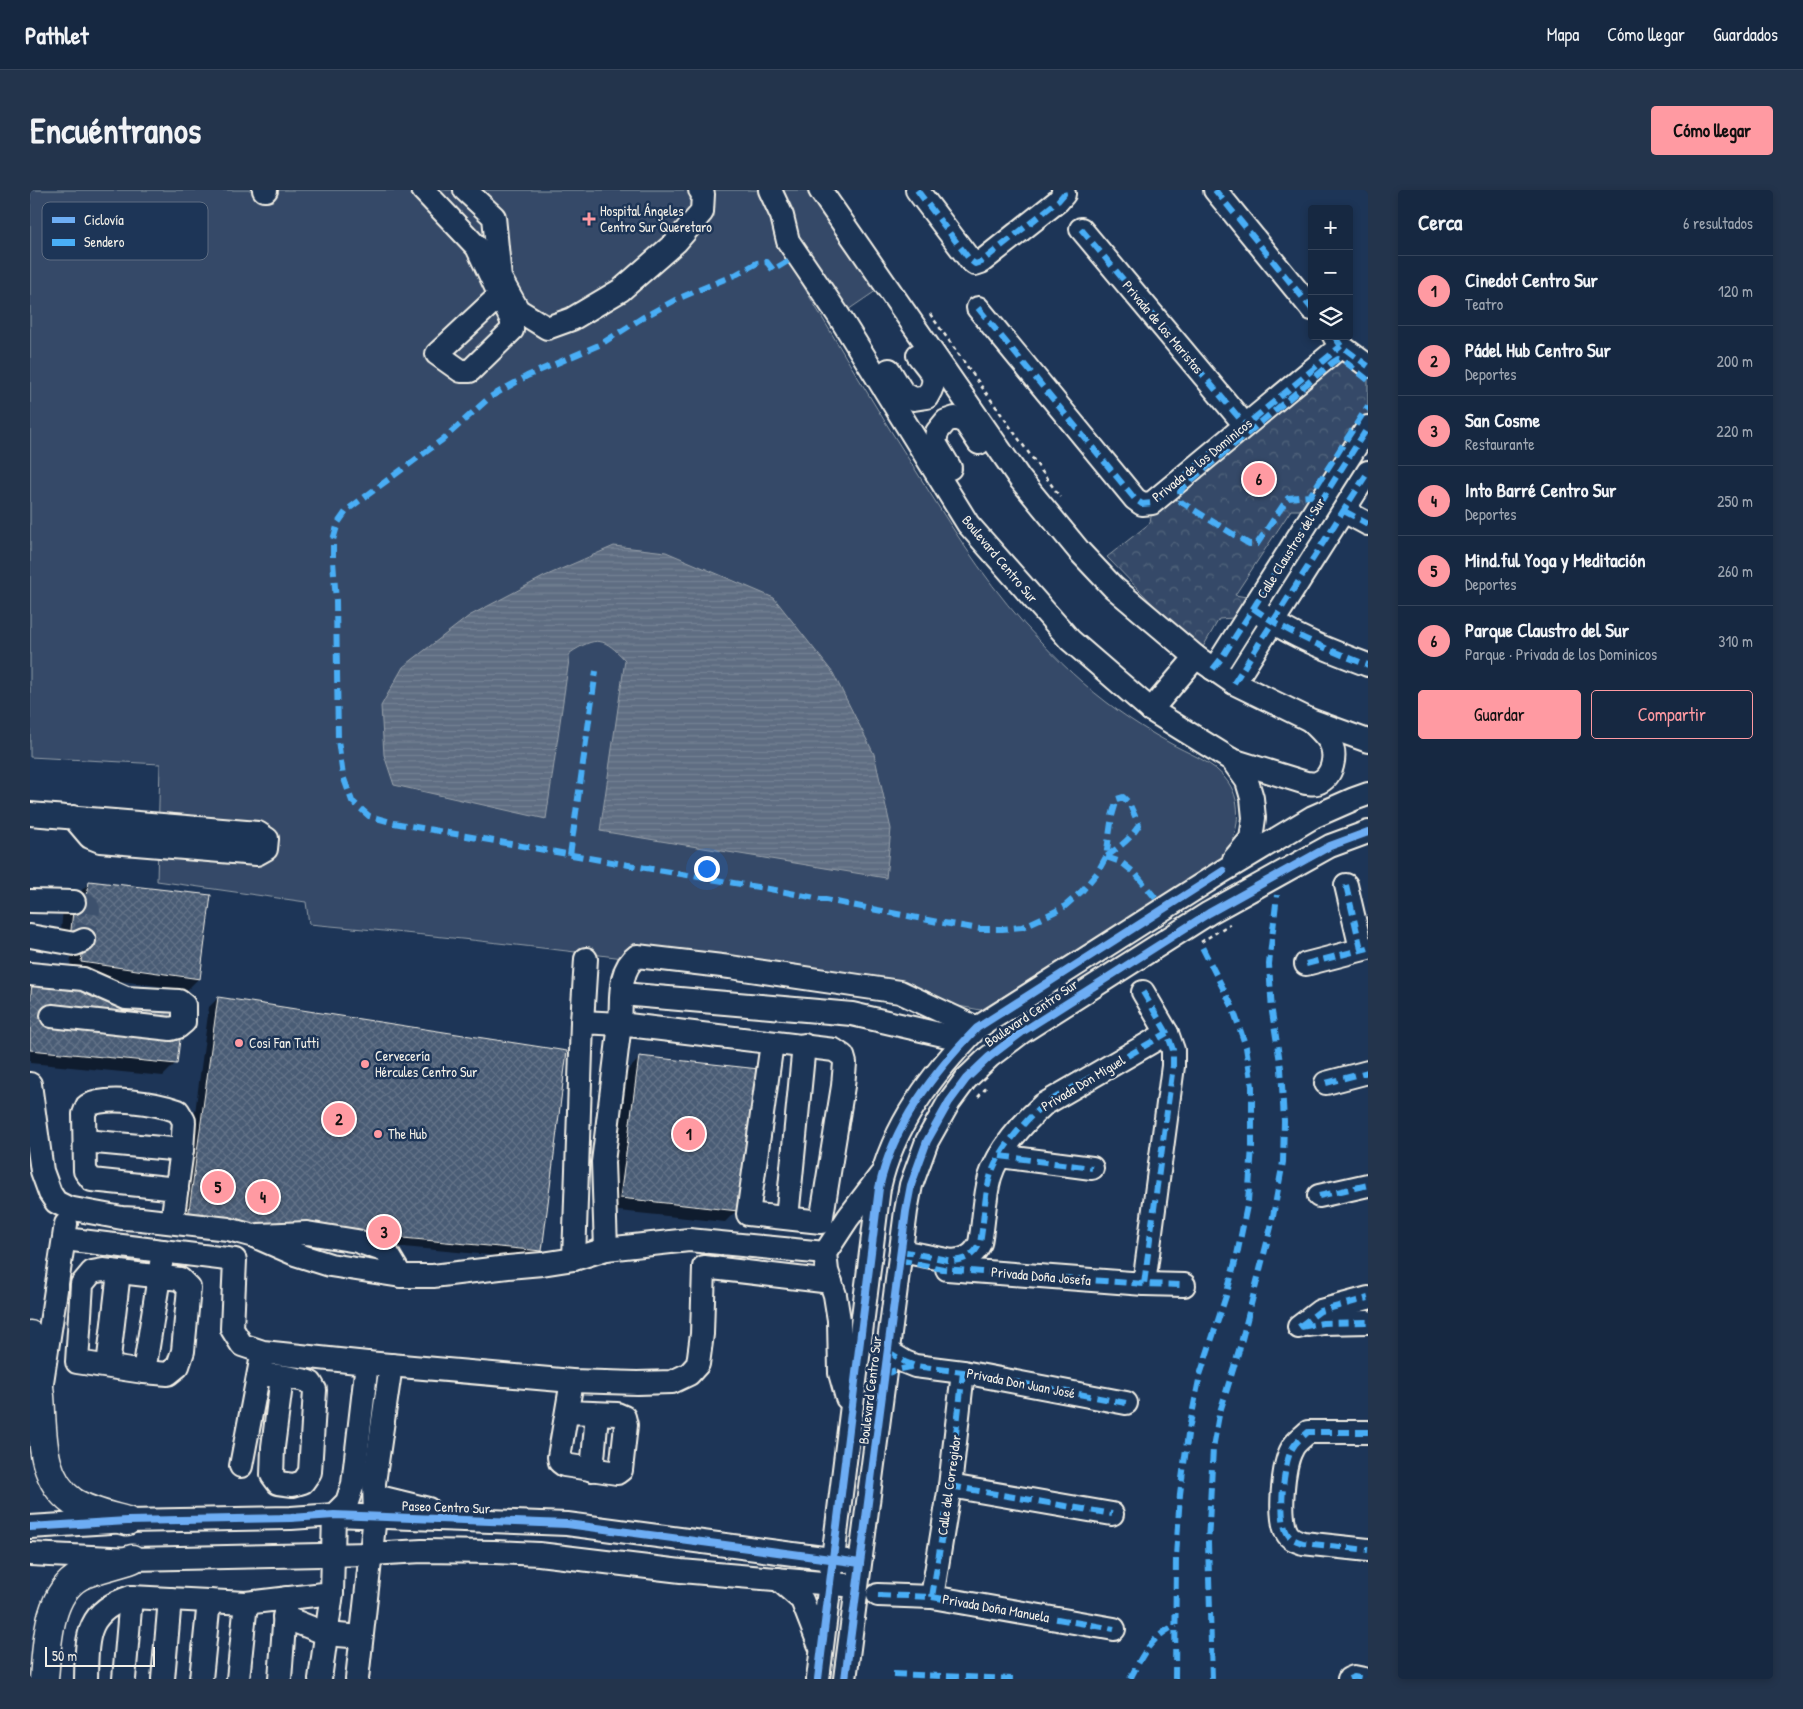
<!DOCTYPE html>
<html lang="es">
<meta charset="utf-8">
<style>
body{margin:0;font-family:"Patrick Hand",sans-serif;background:#23344c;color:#f1f3f6}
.controls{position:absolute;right:15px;top:15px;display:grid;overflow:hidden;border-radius:5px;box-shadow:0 2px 8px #0003}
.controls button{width:45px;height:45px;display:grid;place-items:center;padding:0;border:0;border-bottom:1px solid #35445a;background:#162841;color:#f1f3f6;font:25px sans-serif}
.scale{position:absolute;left:15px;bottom:12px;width:110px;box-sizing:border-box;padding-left:5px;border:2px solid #f4f1e8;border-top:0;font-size:14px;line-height:18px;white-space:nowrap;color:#f4f1e8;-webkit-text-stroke:4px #1d3557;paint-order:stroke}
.you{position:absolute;left:676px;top:678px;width:18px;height:18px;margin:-12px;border:4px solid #fff;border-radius:50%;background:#1a73e8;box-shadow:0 0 0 8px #1a73e833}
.badge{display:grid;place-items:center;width:32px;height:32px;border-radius:50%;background:#ff9aa2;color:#111;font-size:16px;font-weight:700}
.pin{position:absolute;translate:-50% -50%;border:2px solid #fff;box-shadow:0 1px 5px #0006}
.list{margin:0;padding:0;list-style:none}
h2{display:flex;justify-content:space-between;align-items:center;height:65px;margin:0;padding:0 20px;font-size:21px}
h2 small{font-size:16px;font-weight:400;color:#9ea6b1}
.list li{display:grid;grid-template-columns:32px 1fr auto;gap:15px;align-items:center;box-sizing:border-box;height:70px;padding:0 20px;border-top:1px solid #35445a}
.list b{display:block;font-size:19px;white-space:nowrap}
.list p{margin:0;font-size:16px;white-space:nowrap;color:#9ea6b1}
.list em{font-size:16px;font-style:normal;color:#9ea6b1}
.actions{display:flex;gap:10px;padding:15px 20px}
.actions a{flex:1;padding:11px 0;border:1px solid #ff9aa2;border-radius:5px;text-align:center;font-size:18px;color:#ff9aa2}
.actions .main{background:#ff9aa2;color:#111}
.icon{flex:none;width:28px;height:28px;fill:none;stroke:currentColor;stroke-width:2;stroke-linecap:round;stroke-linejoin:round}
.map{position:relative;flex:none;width:1338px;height:1489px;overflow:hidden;border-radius:5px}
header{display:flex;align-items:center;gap:30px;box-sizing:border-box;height:70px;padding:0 25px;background:#162841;border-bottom:1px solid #35445a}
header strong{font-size:24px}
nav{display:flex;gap:28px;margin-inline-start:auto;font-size:18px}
.intro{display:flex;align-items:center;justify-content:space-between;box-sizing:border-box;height:120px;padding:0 30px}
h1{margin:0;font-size:35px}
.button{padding:12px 22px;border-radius:5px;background:#ff9aa2;color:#111;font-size:18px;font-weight:700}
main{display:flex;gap:30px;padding:0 30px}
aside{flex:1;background:#162841;border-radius:5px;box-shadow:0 2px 8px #0003}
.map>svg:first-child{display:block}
</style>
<header>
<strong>Pathlet</strong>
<nav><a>Mapa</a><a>Cómo llegar</a><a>Guardados</a></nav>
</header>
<div class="intro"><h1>Encuéntranos</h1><a class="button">Cómo llegar</a></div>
<main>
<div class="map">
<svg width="1338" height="1489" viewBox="0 0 1338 1489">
<defs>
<pattern id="park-crowns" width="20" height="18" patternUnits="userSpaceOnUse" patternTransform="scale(1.25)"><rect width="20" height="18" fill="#354a67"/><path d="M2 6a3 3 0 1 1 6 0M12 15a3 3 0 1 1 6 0" fill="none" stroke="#53657d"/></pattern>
<pattern id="water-rules" width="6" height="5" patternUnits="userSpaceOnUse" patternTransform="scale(1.25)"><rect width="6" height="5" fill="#5e6d82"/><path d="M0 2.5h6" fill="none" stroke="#768294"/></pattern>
<pattern id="building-cross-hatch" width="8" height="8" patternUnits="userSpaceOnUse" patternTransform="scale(1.25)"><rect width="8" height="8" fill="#485b74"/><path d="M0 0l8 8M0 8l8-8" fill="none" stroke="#637388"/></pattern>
</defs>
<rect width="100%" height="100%" fill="#1d3557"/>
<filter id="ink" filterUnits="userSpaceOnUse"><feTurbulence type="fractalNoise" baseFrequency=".02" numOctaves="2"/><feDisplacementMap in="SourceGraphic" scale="10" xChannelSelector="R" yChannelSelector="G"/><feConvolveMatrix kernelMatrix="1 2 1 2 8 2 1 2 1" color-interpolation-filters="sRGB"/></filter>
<g filter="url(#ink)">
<path fill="#354a67" stroke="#949ea8" d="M0,0H790L856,94L809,126L748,53C795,133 843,214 893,292C929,349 964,404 1011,452C1038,481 1067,507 1100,529C1112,537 1125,545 1138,552C1158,564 1184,571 1198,592C1213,613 1209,644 1195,665C1192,669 1188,672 1184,676L951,820C874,806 796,796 719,785C573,764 426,747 279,734L276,712L127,691L130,574L0,567Z"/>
<polygon fill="url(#park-crowns)" stroke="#949ea8" points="1311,156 1338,176 1338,237 1285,320 1261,320 1205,405 1228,409 1217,427 1189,429 1173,457 1142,434 1077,367 1120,333 1123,314"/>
<path fill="url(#water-rules)" stroke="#9aa2ab" d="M584,356L636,362L744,408L803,483L844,564L861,639L856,688L570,641L595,470C574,447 566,446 540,463L516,629L364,595L354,565L351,516L373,477L439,426L515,386Z"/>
<g fill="#0007">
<polygon points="60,692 169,788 157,800 39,784 42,761 29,760 33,719"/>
<polygon points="2,795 145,874 133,886 0,873 0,797"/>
<polygon points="188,808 510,1060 502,1069 150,1036 179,817"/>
<polygon points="610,868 707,1020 695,1032 579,1020 598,880"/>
</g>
<g fill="url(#building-cross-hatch)" stroke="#f4f1e8">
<polygon points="59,691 181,705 170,789 51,772 54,750 40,749 44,712 45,706 57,708"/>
<polygon points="2,794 75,804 155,808 147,874 0,860 0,813"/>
<polygon points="188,807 537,861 512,1061 158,1028"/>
<polygon points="609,866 729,879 708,1021 590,1008"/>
</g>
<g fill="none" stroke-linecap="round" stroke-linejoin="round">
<polyline stroke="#3d516d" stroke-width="22" stroke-dasharray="22 11" stroke-linecap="butt" points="44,712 57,715 59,720 54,750"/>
<defs>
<g id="minor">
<polyline points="234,0 236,0"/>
<polyline points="393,0 447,57 482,131 482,140 440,181 431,181 407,164 470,105"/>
<polyline points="435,0 464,27 470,88 488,120 517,138 542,129 591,100 646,52 672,22 673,4 670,0"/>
<polyline points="740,0 752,26 758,51 809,126 938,334 1040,450 1121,520 1202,570 1217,591 1222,608 1224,628 1221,649 1204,669"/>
<polyline points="790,0 990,289 1050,362 1083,397 1166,467 1204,493 1280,530 1338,551"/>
<polyline points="887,0 940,70 945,74 951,72 1028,11 1034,4 1033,0"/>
<polyline points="1185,0 1282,119"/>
<polyline points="1051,39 1215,235"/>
<polyline points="948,118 1105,309 1112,314 1122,313 1311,156"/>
<polyline points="1304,146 1311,156 1338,176"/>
<path d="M859,180L873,203L884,209L897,207C910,186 901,183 888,165"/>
<polyline points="920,278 905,253 907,242 916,231 925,228 935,232 949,253"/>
<polyline points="1314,321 1338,334"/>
<path d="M1231,424C1260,446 1304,462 1338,475"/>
<polyline points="1183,479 1191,469 1338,237"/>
<polyline points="1204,493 1338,282"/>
<polyline points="1121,520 1166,467"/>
<path d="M1202,570L1276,593C1279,593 1284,594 1287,593C1303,588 1307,565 1300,552C1295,544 1288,538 1281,531"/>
<polyline points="0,624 228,643 237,649 236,659 227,664 70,651 60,647 43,627"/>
<polyline points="1316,695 1331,759"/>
<polyline points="0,711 44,712"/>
<polyline points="0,746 45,754 54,750"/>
<polyline points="1276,774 1338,758"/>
<polyline points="0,784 53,789 96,808 149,811 154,815 154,832 148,837 141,839 22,826"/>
<polyline points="1113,802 1137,843 1143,860 1143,876 1114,1094"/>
<polyline points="592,804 822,824 935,850"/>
<polyline points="552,832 556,769"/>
<polyline points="1296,893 1338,882"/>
<polyline points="0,894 12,981 20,1003 26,1012 38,1018 92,1028 111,1029 198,1039 224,1046 265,1064 300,1075 371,1086 403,1086 478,1077 512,1074 544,1069 576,1059 659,1050 795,1063"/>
<polyline points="55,951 152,960"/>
<polyline points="970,966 1062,978"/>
<polyline points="1289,1006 1338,995"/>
<polyline points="757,1028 774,855"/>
<path d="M142,1032L152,960L154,931L148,921C127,913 76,905 57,916L54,924L55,981L62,990L147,999"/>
<polyline points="229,1045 277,1043 327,1051 356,1061 371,1086"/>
<polyline points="35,1049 205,1070 202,1139 212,1155 233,1162 337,1173 542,1191 607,1193 642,1192 659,1184 668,1174 672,1144 674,1077 801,1092"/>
<polyline points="576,1059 573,972 590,834 804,860 813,866 815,873 813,896 791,1032 718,1024 742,853"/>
<path d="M871,1061L922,1071C935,1070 944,1066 950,1053C954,1032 954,1008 960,987C968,961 993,933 1013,915L1137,843"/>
<path d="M544,1069L552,832L590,834C592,812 587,780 607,766L700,777L870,802L947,838"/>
<polyline points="917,1079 1114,1094 1154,1095"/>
<polyline points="1279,1135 1293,1133 1338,1132"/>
<polyline points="1269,1137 1290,1121 1338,1108"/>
<polyline points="857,1161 875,1172 885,1176 933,1182 1096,1213"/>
<polyline points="78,1176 89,1082"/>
<polyline points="114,1182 138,1184 148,1176 153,1161 159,1098 150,1089 73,1080 62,1082 52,1094 47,1172 114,1182 133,1061"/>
<path d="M229,1184C239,1185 274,1188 281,1193C282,1194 284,1199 285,1200L280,1282L273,1292L263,1295L248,1293L242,1285L243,1257L252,1187"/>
<polyline points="12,1192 36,1034"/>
<polyline points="817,1208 810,1183 809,1130 805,1105 797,1081 795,1063 818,1028 850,986"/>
<polyline points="538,1222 587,1224 594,1227 596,1235 591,1280 587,1283 534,1275 530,1272 529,1267 542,1191"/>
<path d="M1338,1242H1278C1273,1247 1265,1252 1262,1259C1253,1274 1248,1328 1257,1343C1260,1349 1267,1351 1273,1353L1338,1360"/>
<polyline points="211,1276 231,1171"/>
<polyline points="562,1280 567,1224"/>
<polyline points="920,1296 1082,1324"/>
<polyline points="345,1306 398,1319"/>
<polyline points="0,1337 97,1331 261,1328 304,1325 537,1334 816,1371"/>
<polyline points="0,1364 102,1369 340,1364 392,1361 464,1362 509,1364 651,1381 815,1395"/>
<polyline points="748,1389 772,1410 789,1454"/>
<polyline points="848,1405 902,1407 1084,1439"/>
<polyline points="902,1407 920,1296 933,1182"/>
<polyline points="254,1427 297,1444 331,1447"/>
<path d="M56,1489C57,1448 55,1421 101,1407L216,1413L302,1403L304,1325L317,1312L323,1294L337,1173"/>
<polyline points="94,1489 101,1407"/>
<polyline points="133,1489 140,1409"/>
<polyline points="171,1489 179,1411"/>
<polyline points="208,1489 216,1413"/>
<polyline points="250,1489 256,1408"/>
<polyline points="290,1489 302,1403"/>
<polyline points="327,1489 345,1326 344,1293 361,1175"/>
<path d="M788,1489L849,998C863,935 903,883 947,838L1193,681L1283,627L1324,609L1338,604"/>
<polyline points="815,1489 876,1021 881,995 897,951 919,912 936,889 959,867 992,842 1179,723 1300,656 1338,642"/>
<polyline points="1319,1489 1324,1487 1334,1489"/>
</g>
<g id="highway">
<path d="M0,1145C4,1165 8,1185 10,1206C13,1242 9,1288 43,1312C59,1322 79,1326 97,1331"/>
<path d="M14,1489C17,1457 17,1404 50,1386C66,1378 86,1375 102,1369"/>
</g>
</defs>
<use href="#minor" stroke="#f4f1e8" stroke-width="26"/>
<use href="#highway" stroke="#f4f1e8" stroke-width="31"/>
<g stroke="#f4f1e8" stroke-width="2.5" stroke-dasharray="4 4" stroke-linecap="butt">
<polyline points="900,124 1030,307"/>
<polyline points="1171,752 1200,734"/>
<polyline points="948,907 956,898"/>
</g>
<use href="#minor" stroke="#1d3557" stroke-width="22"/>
<use href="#highway" stroke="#1d3557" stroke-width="28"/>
<g stroke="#49aef6" stroke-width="6" stroke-dasharray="12 6" stroke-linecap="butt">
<polyline points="887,0 940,70 945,74 951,72 1028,11 1034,4 1033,0"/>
<polyline points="1185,0 1282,119"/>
<polyline points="1051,39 1215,235"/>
<path d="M758,71L743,80L737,72L727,73L707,84L647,109L612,128L571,154L497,186L460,207L412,250L317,320L308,333L303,350V371L306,411L308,550L313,586L322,611L339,626L364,633L587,673L745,700L908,732L950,739H972L992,737L1014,727L1034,717L1052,701L1067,683L1076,667L1082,626L1087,609L1093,607L1099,613L1109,635C1101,649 1089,657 1076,667"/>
<polyline points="948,118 1105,309 1112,314 1122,313 1311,156"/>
<polyline points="1304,146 1311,156 1338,176"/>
<polyline points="1338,190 1313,170 1308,169 1303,172 1153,297 1150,302 1151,312 1219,354 1227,354 1258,308 1280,306 1338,216"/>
<polyline points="1314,321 1338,334"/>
<path d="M1223,418C1257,443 1298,460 1338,475"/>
<polyline points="1183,479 1191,469 1338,237"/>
<polyline points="1204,493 1338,282"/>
<polyline points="540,665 566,481"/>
<polyline points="1076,667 1091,672 1106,684 1127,710"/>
<polyline points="1316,695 1331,759"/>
<polyline points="1276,774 1338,758"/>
<polyline points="1113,802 1137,843 1143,860 1143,876 1114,1094"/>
<polyline points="1296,893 1338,882"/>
<polyline points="970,966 1062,978"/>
<polyline points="1289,1006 1338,995"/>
<path d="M871,1061L922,1071C935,1070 944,1066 950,1053C954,1032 954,1008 960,987C968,961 993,933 1013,915L1137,843"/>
<polyline points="869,1070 913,1079 1114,1094 1154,1095"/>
<polyline points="1269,1137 1290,1121 1338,1108"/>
<polyline points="1271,1137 1293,1133 1338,1132"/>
<polyline points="857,1161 875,1172 885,1176 933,1182 1096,1213"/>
<polyline points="854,1185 863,1181 885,1176"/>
<path d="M1338,1242H1278C1273,1247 1265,1252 1262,1259C1253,1274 1248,1328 1257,1343C1260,1349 1267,1351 1273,1353L1338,1360"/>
<polyline points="920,1296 1082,1324"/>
<polyline points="848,1405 902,1407 1084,1439"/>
<polyline points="902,1407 920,1296 933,1182"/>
<polyline points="863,1484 985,1489"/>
<path d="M1100,1489C1113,1464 1120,1448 1146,1435"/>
<polyline points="1145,1489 1146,1367 1150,1304 1158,1244 1170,1185 1196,1106 1207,1065 1218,1011 1222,957 1222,896 1216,857 1202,816 1170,753"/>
<polyline points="1182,1489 1178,1353 1183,1258 1189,1225 1210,1157 1241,1037 1253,972 1254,931 1251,878 1242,822 1239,774 1247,705"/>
<polyline points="1319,1489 1324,1487 1334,1489"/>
</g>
<defs>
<g id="cycleway">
<polyline points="0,1337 97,1331 261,1328 304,1325 537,1334 830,1373"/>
<path d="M788,1489L849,998C863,935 903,883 947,838L1193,681"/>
<polyline points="815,1489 876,1021 881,995 897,951 919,912 936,889 959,867 992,842 1179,723 1300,656 1338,642"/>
</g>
</defs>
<use href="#cycleway" stroke="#1d3557" stroke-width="11"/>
<use href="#cycleway" stroke="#6dadf4" stroke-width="8"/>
</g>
</g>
<g fill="#ff9aa2" stroke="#1d3557" stroke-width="2">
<path d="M556.5 21.5h5v5h5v5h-5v5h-5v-5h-5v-5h5z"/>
<circle cx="209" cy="853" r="5"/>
<circle cx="335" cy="874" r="5"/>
<circle cx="348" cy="944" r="5"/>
</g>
<g text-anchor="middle" stroke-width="5" stroke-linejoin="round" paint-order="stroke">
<g font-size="14" fill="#f4f1e8" stroke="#1d3557" text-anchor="start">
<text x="570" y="26">Hospital Ángeles<tspan x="570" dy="16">Centro Sur Queretaro</tspan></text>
<text x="219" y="858">Cosi Fan Tutti</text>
<text x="345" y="871">Cervecería<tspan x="345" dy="16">Hércules Centro Sur</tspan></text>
<text x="358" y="949">The Hub</text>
</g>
<g font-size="14" fill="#f4f1e8" stroke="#1d3557">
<text transform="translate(1133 137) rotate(50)" y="5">Privada de los Maristas</text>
<text transform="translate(1172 270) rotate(-39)" y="5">Privada de los Dominicos</text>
<text transform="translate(1261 358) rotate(-58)" y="5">Calle Claustros del Sur</text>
<text transform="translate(970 369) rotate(50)" y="5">Boulevard Centro Sur</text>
<text transform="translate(1001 823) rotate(-34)" y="5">Boulevard Centro Sur</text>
<text transform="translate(1053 893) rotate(-31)" y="5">Privada Don Miguel</text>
<text transform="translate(1011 1086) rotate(5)" y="5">Privada Doña Josefa</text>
<text transform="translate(991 1193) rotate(11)" y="5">Privada Don Juan José</text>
<text transform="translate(840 1200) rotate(-83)" y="5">Boulevard Centro Sur</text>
<text transform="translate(919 1295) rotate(-82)" y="5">Calle del Corregidor</text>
<text transform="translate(416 1317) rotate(2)" y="5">Paseo Centro Sur</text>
<text transform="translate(966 1418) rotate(10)" y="5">Privada Doña Manuela</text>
</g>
</g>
<rect x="12" y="12" width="166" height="58" rx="8" fill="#1d3557" stroke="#5e6d82" stroke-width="1"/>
<rect x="22" y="27" width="23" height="6" fill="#6dadf4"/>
<rect x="22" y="49" width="23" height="7" fill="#49aef6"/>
<g font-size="14" fill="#f4f1e8">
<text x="54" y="35">Ciclovía</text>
<text x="54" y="57">Sendero</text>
</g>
</svg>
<div class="controls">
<button>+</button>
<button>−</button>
<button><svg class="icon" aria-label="layers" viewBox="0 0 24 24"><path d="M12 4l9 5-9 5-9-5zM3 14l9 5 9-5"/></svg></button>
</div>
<div class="scale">50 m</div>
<div class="you"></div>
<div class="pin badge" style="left:659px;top:944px">1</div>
<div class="pin badge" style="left:309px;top:929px">2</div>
<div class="pin badge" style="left:354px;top:1042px">3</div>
<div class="pin badge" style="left:233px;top:1007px">4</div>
<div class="pin badge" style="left:188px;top:997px">5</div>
<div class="pin badge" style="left:1229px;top:289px">6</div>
</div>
<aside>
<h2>Cerca<small>6 resultados</small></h2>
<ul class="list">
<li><span class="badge">1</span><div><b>Cinedot Centro Sur</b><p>Teatro</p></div><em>120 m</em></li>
<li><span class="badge">2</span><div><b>Pádel Hub Centro Sur</b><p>Deportes</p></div><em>200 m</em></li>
<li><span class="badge">3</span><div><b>San Cosme</b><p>Restaurante</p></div><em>220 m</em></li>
<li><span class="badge">4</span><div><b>Into Barré Centro Sur</b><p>Deportes</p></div><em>250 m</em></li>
<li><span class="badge">5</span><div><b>Mind.ful Yoga y Meditación</b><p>Deportes</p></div><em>260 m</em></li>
<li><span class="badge">6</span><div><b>Parque Claustro del Sur</b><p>Parque · Privada de los Dominicos</p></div><em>310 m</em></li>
</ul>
<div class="actions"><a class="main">Guardar</a><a>Compartir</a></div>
</aside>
</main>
